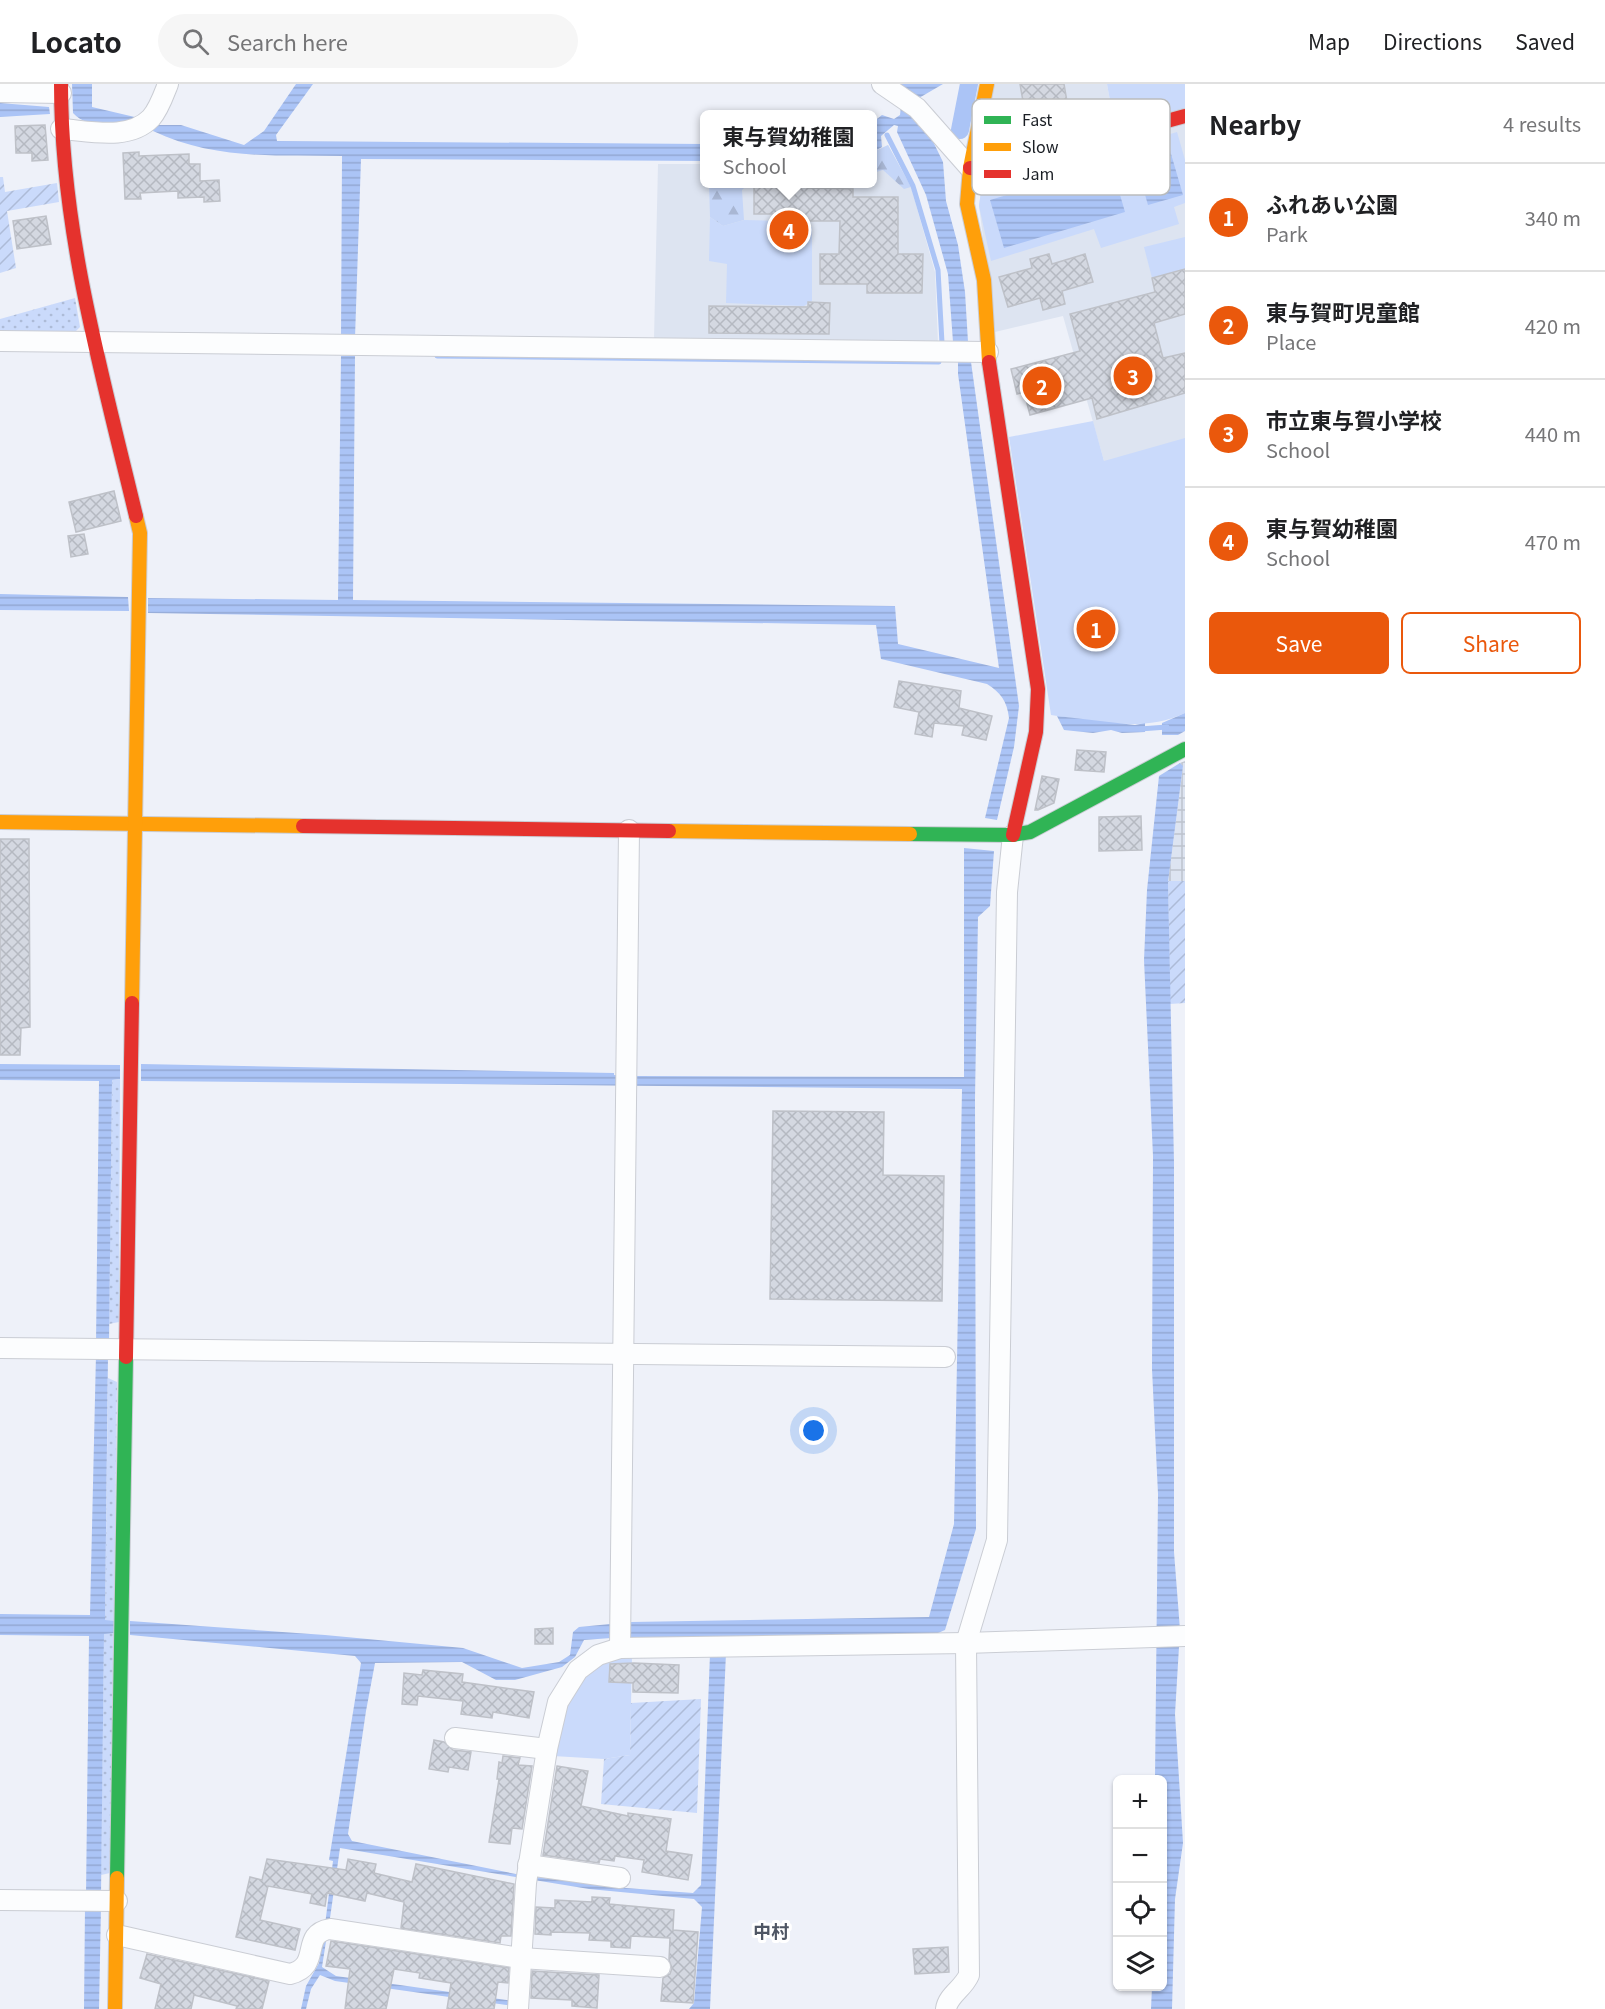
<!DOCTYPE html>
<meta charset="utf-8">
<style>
body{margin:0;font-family:Georgia,"Noto Sans JP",serif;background:#f6f6f6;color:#202124}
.controls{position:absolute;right:18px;bottom:18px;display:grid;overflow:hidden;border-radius:9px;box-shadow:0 2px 4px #0004}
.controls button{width:54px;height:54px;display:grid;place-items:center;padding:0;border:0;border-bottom:2px solid #e0e0e0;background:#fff;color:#202124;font:30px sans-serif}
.you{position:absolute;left:814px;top:1347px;width:21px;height:21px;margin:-15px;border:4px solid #fff;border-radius:50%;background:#1a73e8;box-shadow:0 0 0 9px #1a73e833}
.badge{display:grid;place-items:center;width:39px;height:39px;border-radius:50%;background:#ea580c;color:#fff;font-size:20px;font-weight:700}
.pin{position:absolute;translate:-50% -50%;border:3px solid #fff;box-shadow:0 2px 6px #0006}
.popup{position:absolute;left:700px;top:26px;width:177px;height:78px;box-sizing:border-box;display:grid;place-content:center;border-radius:9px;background:#fff;filter:drop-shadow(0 2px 4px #0005);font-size:20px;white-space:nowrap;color:#757577}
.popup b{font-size:22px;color:#202124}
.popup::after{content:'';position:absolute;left:50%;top:100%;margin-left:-12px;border:12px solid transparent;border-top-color:#fff}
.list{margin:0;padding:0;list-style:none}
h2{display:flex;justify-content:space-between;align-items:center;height:78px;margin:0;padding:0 24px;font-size:26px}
h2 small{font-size:20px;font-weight:400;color:#757577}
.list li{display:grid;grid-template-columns:39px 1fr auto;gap:18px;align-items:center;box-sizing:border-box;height:108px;padding:0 24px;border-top:2px solid #e0e0e0}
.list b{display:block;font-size:22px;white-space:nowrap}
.list p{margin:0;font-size:20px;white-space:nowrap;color:#757577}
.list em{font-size:20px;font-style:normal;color:#757577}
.actions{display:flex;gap:12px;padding:18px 24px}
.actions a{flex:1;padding:14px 0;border:2px solid #ea580c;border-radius:9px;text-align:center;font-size:21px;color:#ea580c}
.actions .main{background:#ea580c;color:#fff}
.icon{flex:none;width:33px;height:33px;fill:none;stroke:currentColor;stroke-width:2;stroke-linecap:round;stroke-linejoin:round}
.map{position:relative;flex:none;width:1185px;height:1925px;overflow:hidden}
header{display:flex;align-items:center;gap:36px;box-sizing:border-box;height:84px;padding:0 30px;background:#fff;border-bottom:2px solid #e0e0e0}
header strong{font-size:28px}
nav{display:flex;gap:33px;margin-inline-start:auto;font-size:21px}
.search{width:420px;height:54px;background:#f6f6f6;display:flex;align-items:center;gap:15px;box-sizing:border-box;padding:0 21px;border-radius:33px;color:#757577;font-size:22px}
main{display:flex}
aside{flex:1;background:#fff}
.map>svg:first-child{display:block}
</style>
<header>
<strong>Locato</strong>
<div class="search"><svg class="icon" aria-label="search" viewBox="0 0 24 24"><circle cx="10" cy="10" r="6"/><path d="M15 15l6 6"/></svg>Search here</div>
<nav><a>Map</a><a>Directions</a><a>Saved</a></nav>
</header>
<main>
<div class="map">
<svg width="1185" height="1925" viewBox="0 0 1185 1925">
<defs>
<pattern id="industrial-grid" width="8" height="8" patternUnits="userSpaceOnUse" patternTransform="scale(1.5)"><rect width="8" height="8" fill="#dde4f1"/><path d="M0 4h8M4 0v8" fill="none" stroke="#bdc3ce"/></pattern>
<pattern id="grass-dots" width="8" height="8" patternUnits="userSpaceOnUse" patternTransform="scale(1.5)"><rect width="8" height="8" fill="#cadafb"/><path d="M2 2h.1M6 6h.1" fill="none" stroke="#adbbd7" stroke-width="1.8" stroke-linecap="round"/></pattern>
<pattern id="forest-firs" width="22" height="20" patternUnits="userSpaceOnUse" patternTransform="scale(1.5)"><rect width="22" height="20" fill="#c5d6f8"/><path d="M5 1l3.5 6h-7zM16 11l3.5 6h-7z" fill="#a9b7d4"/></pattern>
<pattern id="garden-furrows" width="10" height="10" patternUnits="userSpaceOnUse" patternTransform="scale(1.5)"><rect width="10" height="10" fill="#cadafb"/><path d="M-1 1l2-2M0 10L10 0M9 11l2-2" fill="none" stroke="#adbbd7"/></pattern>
<pattern id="water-rules" width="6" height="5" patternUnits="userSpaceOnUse" patternTransform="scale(1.5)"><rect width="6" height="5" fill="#abc4f6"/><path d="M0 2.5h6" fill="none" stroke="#93a8d3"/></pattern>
<pattern id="building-cross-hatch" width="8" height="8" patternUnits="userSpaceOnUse" patternTransform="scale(1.5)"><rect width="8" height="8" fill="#d4d8e1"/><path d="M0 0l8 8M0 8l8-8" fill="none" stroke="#b5b9c1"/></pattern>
</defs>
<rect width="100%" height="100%" fill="#eef1f9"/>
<g fill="#dde4f1">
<polygon points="992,0 1107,0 1115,44 990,75 979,69"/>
<polygon points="1185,39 1185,629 1104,377 1063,232 995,248 979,122 983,94"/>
<polygon points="888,61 911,103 935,188 938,259 654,255 658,80 705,80 705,100 873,100 873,70"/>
</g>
<polygon fill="url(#industrial-grid)" points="1185,677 1185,797 1168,797 1183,683 1180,679"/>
<g fill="url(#grass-dots)">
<polygon points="75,214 80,243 73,250 0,251 0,235"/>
<polygon points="120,995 119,1238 109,1240 112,996"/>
<polygon points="108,1294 117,1298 114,1537 105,1537"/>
<polygon points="104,1549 114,1549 110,1789 101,1791"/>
</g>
<g fill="url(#forest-firs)">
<polygon points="888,61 911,103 904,105 883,86 873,89 873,68"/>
<polygon points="709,100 748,100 742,106 744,136 723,142 710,133"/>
</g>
<g fill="#cadafb">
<polygon points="1107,0 1185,0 1185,25 1115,44"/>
<polygon points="1177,48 1185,76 1185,119 1174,123 1179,140 1101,164 1094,145 991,177 979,122 981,107"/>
<polygon points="710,133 723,142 744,136 790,137 789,143 812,143 812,217 804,222 726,219 727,180 709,177"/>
<polygon points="1185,153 1185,185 1152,194 1144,163"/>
<path d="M1093,337L1104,377L1185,354V629C1143,649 1096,637 1051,631L1009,353Z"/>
<path d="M632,1572L630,1671L604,1675L553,1672C565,1620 570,1578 632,1572Z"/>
</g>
<g fill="url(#garden-furrows)">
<polygon points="0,93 3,93 5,108 57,99 59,118 7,127 16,184 0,189"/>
<polygon points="1168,797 1185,797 1185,919 1170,920"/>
<polygon points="701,1615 697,1729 601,1720 604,1675 630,1671 631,1619"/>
</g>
<g fill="url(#water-rules)">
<path d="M72,0H92V23L139,34C122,45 87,45 73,29Z"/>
<path d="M296,0H313L276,51L277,57L705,60V77L361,75L355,254H341L342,72C276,71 214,76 153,47L154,41H181L244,61L264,47Z"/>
<polygon points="899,0 943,0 919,14"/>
<polygon points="0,19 49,23 50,30 0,33"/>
<polygon points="901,22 924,39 943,78 946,117 958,161 965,208 968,258 953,258 948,190 926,111 897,48 898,42 894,41 881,52 882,63 873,68 873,38 882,31 894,35 900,31"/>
<polygon points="1169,63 1183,111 1148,121 1134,73"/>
<polygon points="1111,80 1125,128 1004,164 990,116"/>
<path d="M341,272H355L353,516L895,522L898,560L999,584L958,290V277L971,278L1019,622L1014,663L997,736L985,734L1009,634C1007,617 1001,609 987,600L881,575L876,541L148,529V514L338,516Z"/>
<polygon points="0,510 128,513 129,527 0,526"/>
<polygon points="1185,629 1185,647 1178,651 1162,651 1162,639"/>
<polygon points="1057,632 1135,641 1145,639 1145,648 1122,649 1111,646 1093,649 1064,646"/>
<polygon points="1180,679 1183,682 1168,798 1174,1079 1174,1468 1180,1546 1175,1630 1183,1759 1175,1815 1172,1925 1151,1925 1152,1903 1162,1902 1162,1696 1155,1695 1158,1410 1152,1285 1153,1072 1144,876 1147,806 1159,692"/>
<polygon points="964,764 994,767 990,822 978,833 975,1015 976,1445 945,1546 938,1549 634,1556 628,1550 611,1554 584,1556 575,1573 562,1583 515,1596 496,1596 462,1578 375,1579 366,1627 348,1750 352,1757 521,1791 613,1803 693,1809 701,1801 710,1570 726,1569 710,1925 689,1925 694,1919 702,1823 694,1815 589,1805 340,1764 329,1841 325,1841 333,1777 329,1776 361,1579 355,1572 130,1551 130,1537 325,1551 463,1564 522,1584 559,1578 570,1571 573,1548 579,1543 631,1538 929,1533 954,1440 962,1005 141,997 141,980 614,989 614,991 638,992 964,993"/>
<polygon points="0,980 120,981 120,995 112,996 109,1260 96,1260 99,997 0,996"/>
<polygon points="96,1270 108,1270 105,1536 114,1537 114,1549 104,1550 101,1812 86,1812 89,1552 0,1551 0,1530 90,1531"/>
<polygon points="85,1823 101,1823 99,1925 84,1925"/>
<polygon points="323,1851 327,1851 322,1883 336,1892 514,1917 514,1922 335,1897 320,1891 311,1905 306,1925 301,1925 306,1902 319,1879"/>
</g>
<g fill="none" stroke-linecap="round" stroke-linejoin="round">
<g stroke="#abc4f6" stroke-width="5">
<polyline points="887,51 913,102 938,186 942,259"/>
<polyline points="437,272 939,278"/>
<polyline points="1140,645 1167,643"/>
</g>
<polyline stroke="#abc4f6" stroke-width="18" points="960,46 969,0"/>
</g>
<g fill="url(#building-cross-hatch)" stroke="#bec1c8" stroke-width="1.5">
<polygon points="1020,0 1064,0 1072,47 1030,58"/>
<polygon points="45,41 48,76 32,77 32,69 16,69 15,42"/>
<polygon points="139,68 139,72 189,70 189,80 200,80 200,97 219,96 220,117 204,118 204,113 178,114 178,107 140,109 141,115 125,115 123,69"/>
<polygon points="754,99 808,99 808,104 853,105 853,113 898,113 898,170 923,170 922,209 867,209 867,200 820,200 820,170 839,170 840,137 795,137 796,130 754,130"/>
<polygon points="46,132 51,160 17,165 13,137"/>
<polygon points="1049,170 1052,180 1085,170 1093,198 1062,207 1065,220 1043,226 1040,214 1008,223 999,193 1032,184 1030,175"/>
<polygon points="1185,185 1185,230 1154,239 1163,274 1185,269 1185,309 1097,335 1092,314 1030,331 1024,308 1017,310 1011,285 1080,267 1070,230 1155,208 1152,194"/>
<polygon points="808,218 830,219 829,250 709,249 709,222 808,223"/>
<polygon points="114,407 121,437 76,448 69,418"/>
<polygon points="84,450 88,470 71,473 68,452"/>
<polygon points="899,597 961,607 959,624 992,632 986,656 962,651 964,642 934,639 932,653 915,650 919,628 894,623"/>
<polygon points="1077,666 1106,668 1104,688 1075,686"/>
<polygon points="1042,692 1059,695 1054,719 1038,726 1035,726"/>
<polygon points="1141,732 1142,766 1099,767 1099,733"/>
<polygon points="0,755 29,755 30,943 21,944 20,971 0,971"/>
<polygon points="773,1027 884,1028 883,1091 944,1092 942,1217 770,1215"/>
<polygon points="553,1544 553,1560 535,1560 535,1545"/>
<polygon points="634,1579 679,1581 678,1609 633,1608 633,1599 609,1598 610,1580"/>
<polygon points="423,1586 463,1590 462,1598 534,1608 529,1634 493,1628 492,1634 461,1630 463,1617 418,1612 417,1621 402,1620 404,1589 422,1591"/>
<polygon points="434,1656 444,1658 453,1666 471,1668 468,1686 449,1683 448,1688 429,1685"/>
<polygon points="503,1672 520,1674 518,1681 532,1682 522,1745 512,1744 510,1760 489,1758 499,1695 497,1695 499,1678 502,1679"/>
<polygon points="557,1682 588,1687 581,1722 628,1732 628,1729 671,1735 666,1767 692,1771 688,1796 642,1788 644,1776 615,1772 614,1777 600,1775 599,1779 543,1771"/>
<polygon points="267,1775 346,1786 348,1775 376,1780 374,1789 412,1798 416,1780 514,1800 511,1852 501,1852 500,1859 401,1844 404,1818 367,1809 365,1817 327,1809 325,1822 310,1819 312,1810 268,1802 260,1836 300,1845 295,1866 236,1853 250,1793 262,1796"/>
<polygon points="592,1813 610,1814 609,1820 674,1826 673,1846 698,1848 693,1919 661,1917 663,1894 670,1890 672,1884 669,1876 670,1854 631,1852 630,1864 611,1863 611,1857 589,1856 590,1849 551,1848 551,1851 535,1850 536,1823 555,1824 555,1816 592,1818"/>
<polygon points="331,1857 509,1884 508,1899 498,1898 494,1925 447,1925 451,1899 419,1894 420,1889 394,1885 386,1925 345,1925 350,1885 326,1882"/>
<polygon points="948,1863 949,1888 915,1890 913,1865"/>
<polygon points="147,1870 269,1897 262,1925 236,1925 237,1922 194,1911 191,1925 155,1925 161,1900 140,1894"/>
<polygon points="532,1887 599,1891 597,1924 572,1922 572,1916 531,1914"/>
</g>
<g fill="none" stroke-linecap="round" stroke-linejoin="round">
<defs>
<g id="street">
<polyline points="882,0 917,24 970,84"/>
<polyline points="0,8 61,9"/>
<path d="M61,45C90,47 129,57 151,34C159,25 164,10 168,0"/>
<polyline points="0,257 988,268"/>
<polyline points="0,1264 945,1273"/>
<polyline points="620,1564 629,746"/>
<polyline points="455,1654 547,1665"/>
<polyline points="528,1781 620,1794"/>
<polyline points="0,1816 117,1817"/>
<path d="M117,1851L290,1890C323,1882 299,1850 330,1845L521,1874L660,1883"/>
<polyline points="518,1925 526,1799 547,1665 558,1618 578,1586 598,1571 620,1564 966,1559 1185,1552"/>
<path d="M946,1925C948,1911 963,1905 969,1891L966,1559L997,1456L1007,808L1013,751"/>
</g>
<g id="fast">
<polyline points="910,750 1013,751 1030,748 1185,665"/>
<polyline points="117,1794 126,1273"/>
</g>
<g id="slow">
<polyline points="987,0 970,84 967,120 984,196 989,278"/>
<polyline points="0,738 303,742"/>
<polyline points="669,747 910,750"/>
<polyline points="132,919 140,449 136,432"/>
<polyline points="115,1925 117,1794"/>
</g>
<g id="jam">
<path d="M61,0C61,148 102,289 136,432"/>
<polyline points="970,84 989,86 1185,32"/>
<polyline points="989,278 1038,605 1036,648 1013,751"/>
<polyline points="303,742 669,747"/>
<polyline points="126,1273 132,919"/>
</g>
</defs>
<use href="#street" stroke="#cacdd4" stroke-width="22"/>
<use href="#fast" stroke="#cacdd4" stroke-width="16"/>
<use href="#slow" stroke="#cacdd4" stroke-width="16"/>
<use href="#jam" stroke="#cacdd4" stroke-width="16"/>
<use href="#street" stroke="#fcfdfe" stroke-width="20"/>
<use href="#fast" stroke="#30b455" stroke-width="14"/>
<use href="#slow" stroke="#ff9f0a" stroke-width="14"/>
<use href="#jam" stroke="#e5322d" stroke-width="14"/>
</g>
<g text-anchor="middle" stroke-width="6" stroke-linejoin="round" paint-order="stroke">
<g font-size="18" font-weight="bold" fill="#4f5664" stroke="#fff">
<text x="771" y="1854">中村</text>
</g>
</g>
<rect x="972" y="15" width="198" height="96" rx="9" fill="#fff" stroke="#babcbd" stroke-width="1.5"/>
<rect x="984" y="32" width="27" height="8" fill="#30b455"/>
<rect x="984" y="59" width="27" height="8" fill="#ff9f0a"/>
<rect x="984" y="86" width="27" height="8" fill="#e5322d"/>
<g font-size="16" fill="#1a1e24">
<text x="1022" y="42">Fast</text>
<text x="1022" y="69">Slow</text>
<text x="1022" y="96">Jam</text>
</g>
</svg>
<div class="controls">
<button>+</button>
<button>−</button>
<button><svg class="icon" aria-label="locate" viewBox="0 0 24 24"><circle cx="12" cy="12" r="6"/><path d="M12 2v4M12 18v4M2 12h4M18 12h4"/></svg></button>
<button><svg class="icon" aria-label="layers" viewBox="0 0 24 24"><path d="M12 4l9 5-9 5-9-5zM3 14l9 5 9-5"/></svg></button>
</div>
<div class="you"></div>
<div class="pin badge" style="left:1096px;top:545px">1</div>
<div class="pin badge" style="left:1042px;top:302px">2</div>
<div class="pin badge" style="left:1133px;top:292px">3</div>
<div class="pin badge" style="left:789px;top:146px">4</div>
<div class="popup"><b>東与賀幼稚園</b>School</div>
</div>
<aside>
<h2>Nearby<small>4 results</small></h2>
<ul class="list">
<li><span class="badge">1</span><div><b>ふれあい公園</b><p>Park</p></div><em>340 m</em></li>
<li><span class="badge">2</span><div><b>東与賀町児童館</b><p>Place</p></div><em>420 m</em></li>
<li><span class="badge">3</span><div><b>市立東与賀小学校</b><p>School</p></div><em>440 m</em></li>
<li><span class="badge">4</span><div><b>東与賀幼稚園</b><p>School</p></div><em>470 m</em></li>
</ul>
<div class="actions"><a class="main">Save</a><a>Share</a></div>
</aside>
</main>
